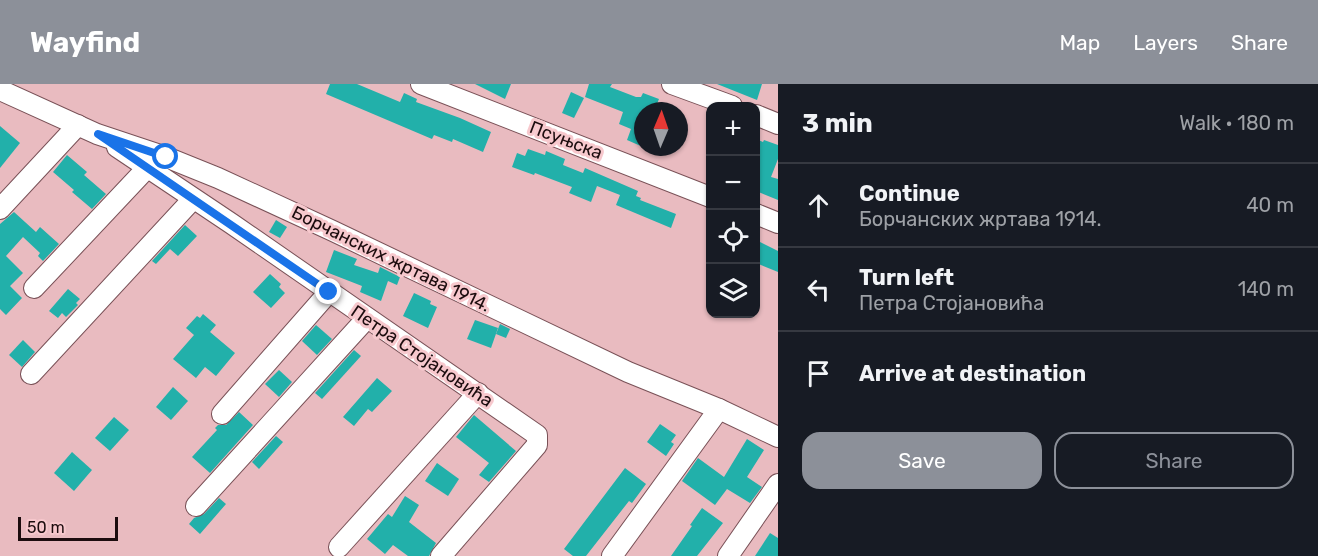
<!DOCTYPE html>
<meta charset="utf-8">
<style>
body{margin:0;font-family:Rubik,sans-serif;background:#20242c;color:#f1f3f6}
.controls{position:absolute;right:18px;top:18px;display:grid;overflow:hidden;border-radius:12px;box-shadow:0 2px 4px #0004}
.controls button{width:54px;height:54px;display:grid;place-items:center;padding:0;border:0;border-bottom:2px solid #363941;background:#171b24;color:#f1f3f6;font:30px sans-serif}
.compass{position:absolute;left:634px;top:18px;width:54px;height:54px;border-radius:50%;background:#171b24;box-shadow:0 2px 4px #0004;rotate:2deg}
.scale{position:absolute;left:18px;bottom:15px;width:100px;box-sizing:border-box;padding-left:6px;border:3px solid #1c0c0e;border-top:0;font-size:16px;line-height:21px;white-space:nowrap;color:#1c0c0e;-webkit-text-stroke:4px #f7c8cd;paint-order:stroke}
.stop{position:absolute;width:18px;height:18px;margin:-14px;border:4px solid #1a73e8;border-radius:50%;background:#fff}
.stop.end{background:#1a73e8;border-color:#fff;box-shadow:0 2px 6px #0008}
.list{margin:0;padding:0;list-style:none}
h2{display:flex;justify-content:space-between;align-items:center;height:78px;margin:0;padding:0 24px;font-size:26px}
h2 small{font-size:20px;font-weight:400;color:#9ea1a6}
.list li{display:grid;grid-template-columns:39px 1fr auto;gap:18px;align-items:center;box-sizing:border-box;height:84px;padding:0 24px;border-top:2px solid #363941}
.list b{display:block;font-size:22px;white-space:nowrap}
.list p{margin:0;font-size:20px;white-space:nowrap;color:#9ea1a6}
.list em{font-size:20px;font-style:normal;color:#9ea1a6}
.actions{display:flex;gap:12px;padding:18px 24px}
.actions a{flex:1;padding:14px 0;border:2px solid #8c9099;border-radius:18px;text-align:center;font-size:21px;color:#8c9099}
.actions .main{background:#8c9099;color:#fff}
.icon{flex:none;width:33px;height:33px;fill:none;stroke:currentColor;stroke-width:2;stroke-linecap:round;stroke-linejoin:round}
.map{position:relative;flex:none;width:778px;height:472px;overflow:hidden}
header{display:flex;align-items:center;gap:36px;box-sizing:border-box;height:84px;padding:0 30px;background:#8c9099;color:#fff}
header strong{font-size:28px}
nav{display:flex;gap:33px;margin-inline-start:auto;font-size:21px}
main{display:flex}
aside{flex:1;background:#171b24}
.map>svg:first-child{display:block}
</style>
<header>
<strong>Wayfind</strong>
<nav><a>Map</a><a>Layers</a><a>Share</a></nav>
</header>
<main>
<div class="map">
<svg width="778" height="472" viewBox="0 0 778 472">
<rect width="100%" height="100%" fill="#e9bbc0"/>
<g fill="#22b0aa">
<polygon points="330,0 357,0 400,18 404,9 417,15 416,18 460,34 491,48 483,68 453,55 452,58 434,51 432,55 326,10"/>
<polygon points="475,0 511,0 505,15"/>
<polygon points="589,0 612,0 610,3 636,13 641,13 643,9 659,15 654,27 643,27 643,63 627,56 631,45 619,40 623,28 585,13"/>
<polygon points="717,0 762,0 757,16"/>
<polygon points="571,8 584,14 574,34 562,29"/>
<polygon points="0,42 20,59 0,84"/>
<polygon points="756,55 763,58 764,56 778,61 778,75 771,93 778,95 778,116 756,107"/>
<polygon points="528,65 545,71 546,67 565,75 563,81 583,89 585,84 638,107 636,112 641,114 640,116 676,130 671,144 616,121 620,111 597,102 591,118 569,109 572,103 535,89 534,91 512,83 517,69 525,72"/>
<polygon points="67,71 87,88 84,91 106,110 92,125 72,108 74,106 53,88"/>
<polygon points="14,128 36,148 40,143 59,160 43,177 38,172 40,169 23,153 6,172 23,189 10,202 22,214 6,231 0,225 0,140"/>
<polygon points="276,136 287,143 280,154 269,148"/>
<polygon points="185,141 197,152 178,172 170,165 156,180 152,177"/>
<polygon points="756,156 778,167 778,188 756,179"/>
<polygon points="334,166 357,175 354,181 378,189 380,183 400,193 397,201 388,197 381,217 360,208 362,202 326,188"/>
<polygon points="270,190 281,200 279,203 285,209 271,224 253,208"/>
<polygon points="68,205 80,215 76,219 78,221 66,233 62,229 58,234 49,227"/>
<polygon points="414,209 431,217 430,220 437,223 428,244 403,232"/>
<polygon points="203,230 216,241 210,248 235,269 216,292 205,283 196,294 173,275 194,251 186,244 197,232 200,234"/>
<polygon points="475,236 498,244 491,264 467,255"/>
<polygon points="500,240 510,245 506,254 496,250"/>
<polygon points="316,241 332,255 317,271 302,257"/>
<polygon points="23,256 35,268 22,283 9,271"/>
<polygon points="354,266 361,272 322,315 315,309"/>
<polygon points="279,286 292,298 279,313 265,300"/>
<polygon points="377,294 392,307 372,328 368,325 354,342 343,333"/>
<polygon points="173,303 188,317 171,336 156,323"/>
<polygon points="239,328 253,341 210,389 192,373 217,346 215,344 218,341 226,341"/>
<polygon points="474,331 516,367 489,398 479,391 489,379 456,353"/>
<polygon points="114,333 129,346 110,367 95,354"/>
<polygon points="660,340 676,351 671,358 674,360 666,372 647,358"/>
<polygon points="276,352 283,358 259,385 252,378"/>
<polygon points="747,355 764,366 747,393 762,403 750,419 727,405 715,421 682,397 698,374 724,393"/>
<polygon points="72,368 92,386 74,407 54,389"/>
<polygon points="437,379 459,395 448,412 425,397"/>
<polygon points="625,384 646,400 632,419 629,417 586,472 573,472 564,465"/>
<polygon points="405,412 419,421 409,438 436,459 429,472 408,472 393,461 385,470 367,455 388,430 392,433"/>
<polygon points="219,414 226,420 200,450 189,440 194,434 204,430"/>
<polygon points="702,424 723,439 697,472 671,472 692,442 690,441"/>
<polygon points="770,449 778,454 778,472 755,472"/>
</g>
<g fill="none" stroke-linecap="round" stroke-linejoin="round">
<defs>
<g id="minor">
<polyline points="421,0 710,113"/>
<polyline points="672,0 732,22"/>
<polyline points="0,6 97,50 166,73 218,94 333,147 628,288 719,325 778,353"/>
<polyline points="756,31 778,40"/>
<polyline points="117,63 232,140 537,351 537,361 441,472"/>
<polyline points="0,125 78,41"/>
<polyline points="756,130 778,139"/>
<polyline points="34,204 147,84"/>
<polyline points="31,290 193,115"/>
<polyline points="222,330 329,208"/>
<polyline points="196,422 367,234"/>
<polyline points="339,463 478,309"/>
<polyline points="612,472 719,325"/>
<polyline points="728,472 778,400"/>
</g>
</defs>
<use href="#minor" stroke="#795157" stroke-width="22"/>
<use href="#minor" stroke="#fff" stroke-width="20"/>
</g>
<g fill="none" stroke-linecap="round" stroke-linejoin="round">
<polyline stroke="#1a73e8" stroke-width="8" points="166,73 98,50 329,208"/>
</g>
<g text-anchor="middle" stroke-width="6" stroke-linejoin="round" paint-order="stroke">
<g font-size="18" fill="#1c0c0e" stroke="#f7c8cd">
<text transform="translate(566 56) rotate(21)" y="6">Псуњска</text>
<text transform="translate(391 175) rotate(26)" y="6">Борчанских жртава 1914.</text>
<text transform="translate(422 272) rotate(34)" y="6">Петра Стојановића</text>
</g>
</g>
</svg>
<div class="controls">
<button>+</button>
<button>−</button>
<button><svg class="icon" aria-label="locate" viewBox="0 0 24 24"><circle cx="12" cy="12" r="6"/><path d="M12 2v4M12 18v4M2 12h4M18 12h4"/></svg></button>
<button><svg class="icon" aria-label="layers" viewBox="0 0 24 24"><path d="M12 4l9 5-9 5-9-5zM3 14l9 5 9-5"/></svg></button>
</div>
<svg class="compass" viewBox="-18 -18 36 36"><path d="M0-13l5 13h-10z" fill="#e53935"/><path d="M0 13l5-13h-10z" fill="#9ea1a6"/></svg>
<div class="scale">50 m</div>
<div class="stop" style="left:166px;top:73px"></div>
<div class="stop end" style="left:329px;top:208px"></div>
</div>
<aside>
<h2>3 min<small>Walk · 180 m</small></h2>
<ul class="list">
<li><svg class="icon" aria-label="ahead" viewBox="0 0 24 24"><path d="M12 20V5M6 11l6-6 6 6"/></svg><div><b>Continue</b><p>Борчанских жртава 1914.</p></div><em>40 m</em></li>
<li><svg class="icon" aria-label="left" viewBox="0 0 24 24"><path d="M17 20v-9H6M10 6l-5 5 5 5"/></svg><div><b>Turn left</b><p>Петра Стојановића</p></div><em>140 m</em></li>
<li><svg class="icon" aria-label="arrive" viewBox="0 0 24 24"><path d="M6 21V4h12l-3 4 3 4H6"/></svg><div><b>Arrive at destination</b></div></li>
</ul>
<div class="actions"><a class="main">Save</a><a>Share</a></div>
</aside>
</main>
